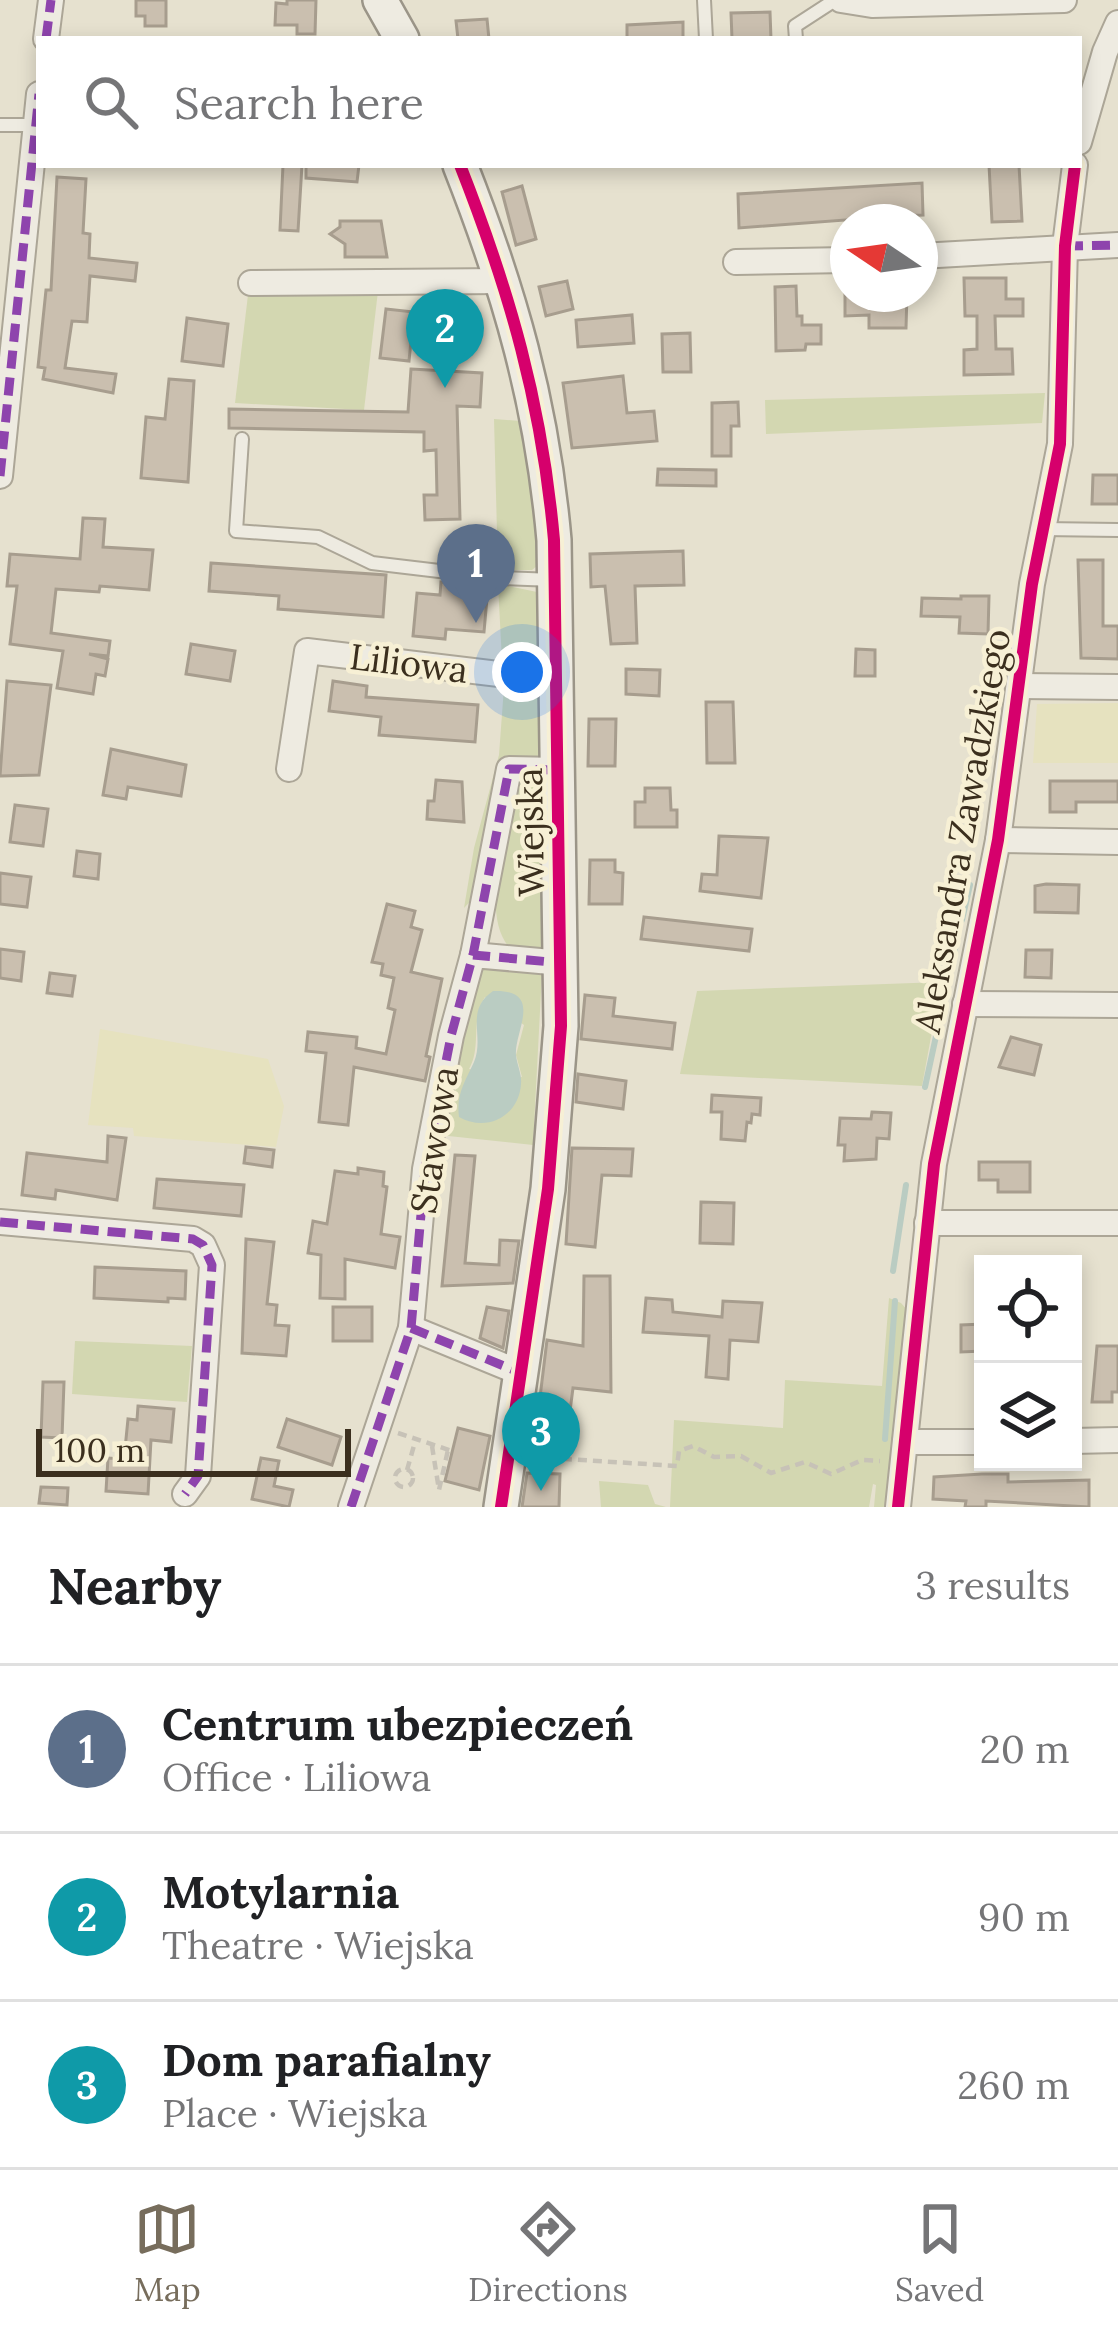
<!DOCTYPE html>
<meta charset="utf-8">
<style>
body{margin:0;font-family:Lora,serif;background:#f2f2f2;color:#202124}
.controls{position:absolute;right:36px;bottom:36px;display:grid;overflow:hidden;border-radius:0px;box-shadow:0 6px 18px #0003}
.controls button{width:108px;height:108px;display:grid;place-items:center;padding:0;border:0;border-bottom:3px solid #e0e0e0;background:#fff;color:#202124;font:60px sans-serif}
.compass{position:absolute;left:830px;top:204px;width:108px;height:108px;border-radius:50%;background:#fff;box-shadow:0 6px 18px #0003;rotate:283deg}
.scale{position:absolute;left:36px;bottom:30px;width:315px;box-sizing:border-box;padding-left:12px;border:6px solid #3b2f1e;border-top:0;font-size:33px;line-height:42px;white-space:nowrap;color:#3b2f1e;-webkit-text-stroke:9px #f7f0d5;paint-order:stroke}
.you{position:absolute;left:522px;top:672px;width:42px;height:42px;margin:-30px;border:9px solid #fff;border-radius:50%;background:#1a73e8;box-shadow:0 0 0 18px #1a73e833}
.badge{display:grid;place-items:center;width:78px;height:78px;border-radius:50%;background:#776d5c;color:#fff;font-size:39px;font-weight:700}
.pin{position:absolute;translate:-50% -99px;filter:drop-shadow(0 3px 6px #0008)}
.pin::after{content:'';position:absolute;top:63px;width:42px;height:36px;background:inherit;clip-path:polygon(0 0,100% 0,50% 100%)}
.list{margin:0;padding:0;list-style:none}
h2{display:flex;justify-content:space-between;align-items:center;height:156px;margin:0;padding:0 48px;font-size:51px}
h2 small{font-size:39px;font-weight:400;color:#757577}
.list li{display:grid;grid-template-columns:78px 1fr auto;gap:36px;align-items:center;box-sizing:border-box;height:168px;padding:0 48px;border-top:3px solid #e0e0e0}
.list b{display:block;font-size:45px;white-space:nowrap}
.list p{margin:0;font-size:39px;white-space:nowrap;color:#757577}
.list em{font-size:39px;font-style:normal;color:#757577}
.icon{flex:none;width:66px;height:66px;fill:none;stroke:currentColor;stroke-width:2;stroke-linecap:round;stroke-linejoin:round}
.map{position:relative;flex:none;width:1118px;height:1507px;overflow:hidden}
.search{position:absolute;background:#fff;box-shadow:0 6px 18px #0003;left:36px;right:36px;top:36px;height:132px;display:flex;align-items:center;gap:30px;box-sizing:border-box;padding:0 42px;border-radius:0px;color:#757577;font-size:45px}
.sheet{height:660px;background:#fff}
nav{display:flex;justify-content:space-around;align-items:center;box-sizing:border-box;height:168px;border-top:3px solid #e0e0e0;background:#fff;font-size:33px;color:#757577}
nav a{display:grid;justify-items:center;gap:6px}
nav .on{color:#776d5c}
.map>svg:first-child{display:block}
</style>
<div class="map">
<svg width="1118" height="1507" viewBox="0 0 1118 1507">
<rect width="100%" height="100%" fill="#e6e1cf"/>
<g fill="#e6e2bf">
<polygon points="1118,703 1118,763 1033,763 1037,704"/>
<polygon points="100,1029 268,1059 284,1106 276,1147 134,1136 133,1128 88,1125"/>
</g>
<g fill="#d3d7b1" fill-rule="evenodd">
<polygon points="378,291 364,410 235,403 248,295"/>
<polygon points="1045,393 1042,423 766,434 765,400"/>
<polygon points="494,419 520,421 529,462 538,565 532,570 498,570"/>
<polygon points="498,584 537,592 538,662 530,667 502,661"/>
<polygon points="321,664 539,688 541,762 507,760 480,891 464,908 474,848 499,755 504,687"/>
<path d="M540,774L544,951L508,946C480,910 507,830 515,787Z"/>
<path d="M486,965L542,973L533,1145L439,1135L472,978ZM485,997L524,1025L516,1055L522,1077L469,1069C482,1047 470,1019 485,997Z"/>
<polygon points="941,982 922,1086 680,1074 697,991"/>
<polygon points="889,1298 901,1303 908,1311 888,1507 874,1507 876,1485 873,1484 869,1507 670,1507 674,1420 783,1428 785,1380 882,1386"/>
<polygon points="75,1341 192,1346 187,1402 72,1394"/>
<polygon points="599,1481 648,1485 655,1504 666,1507 601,1507"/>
</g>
<path fill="#baccc2" d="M493,991C545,989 514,1032 516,1055C517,1065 522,1074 521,1084C519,1116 487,1133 459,1117C456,1094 465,1082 474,1062C485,1036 464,1011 493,991Z"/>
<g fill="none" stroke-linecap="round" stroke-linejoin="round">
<g stroke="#baccc2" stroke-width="6">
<polyline points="962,920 970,885"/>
<polyline points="925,1087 956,944"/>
<polyline points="893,1271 906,1185"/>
<polyline points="885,1439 895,1301"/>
</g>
</g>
<g fill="#cabfaf" stroke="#a79d8e" stroke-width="3">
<polygon points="136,0 166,0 166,26 145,26 145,16 136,16"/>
<polygon points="287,0 316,0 315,34 297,34 297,25 275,25 276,3 287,4"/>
<polygon points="770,12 771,39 732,39 731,13"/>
<polygon points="487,19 489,39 458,39 456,21"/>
<polygon points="683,22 683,39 627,39 627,25"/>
<polygon points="283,165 302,165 298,231 280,230"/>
<polygon points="306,165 359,165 357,182 306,178"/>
<polygon points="989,165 1019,165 1022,221 992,222"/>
<polygon points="57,177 86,179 83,233 90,234 89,258 137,263 135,281 90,276 87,322 72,321 65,368 116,374 113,393 43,379 45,368 38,367 46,290 51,290"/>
<polygon points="922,183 923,215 895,216 896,221 871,222 871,218 739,228 738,194"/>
<polygon points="522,186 536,239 516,245 502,192"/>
<polygon points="340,221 381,221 387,257 345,257 345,244 330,234 340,227"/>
<polygon points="964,278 1006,278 1006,299 1023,299 1023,316 995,316 996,349 1012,349 1013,374 964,375 964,350 977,349 977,316 965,316"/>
<polygon points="567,281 573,309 546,316 539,287"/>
<polygon points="796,286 797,316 802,316 802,325 821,325 821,344 806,344 805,350 776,351 775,287"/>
<polygon points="845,294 907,294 906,328 869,328 869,315 845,316"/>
<polygon points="386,309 414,312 409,361 380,358"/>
<polygon points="632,315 634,343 578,347 576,320"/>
<polygon points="187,318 228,324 223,366 182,361"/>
<polygon points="690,333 691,372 663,372 662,334"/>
<polygon points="411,369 482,373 480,407 457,406 460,519 425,520 424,495 437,495 436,450 424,451 424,432 229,428 229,409 408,412"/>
<polygon points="623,376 627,413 654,411 657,441 572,448 563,383"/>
<polygon points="169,379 194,381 188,482 141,478 146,417 165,419"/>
<polygon points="738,402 739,426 731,426 731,456 712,456 712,403"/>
<polygon points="658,469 716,470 716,486 657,485"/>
<polygon points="1093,475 1118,475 1118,504 1092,504"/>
<polygon points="83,518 105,519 103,547 153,550 149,590 100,586 99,592 56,589 51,633 110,641 108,656 89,654 108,659 105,676 96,674 93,694 57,688 63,651 10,644 17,586 7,586 10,554 80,559"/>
<polygon points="683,551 684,585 635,586 637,643 611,644 605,586 591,587 590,554"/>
<polygon points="1078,560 1103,560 1103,626 1118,626 1118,659 1081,658"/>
<polygon points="211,563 386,575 383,617 278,609 279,596 209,591"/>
<polygon points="441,582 488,587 484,632 446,629 445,639 413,636 417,593 440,595"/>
<polygon points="961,596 989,596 988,634 959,633 960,617 921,616 922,598 961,599"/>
<polygon points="191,644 235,651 230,681 186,674"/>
<polygon points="856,649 875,650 875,676 855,676"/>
<polygon points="626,669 660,670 659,696 626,694"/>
<polygon points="7,681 51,685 39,775 0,776"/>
<polygon points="333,681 367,686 366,697 478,705 475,742 379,735 381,717 329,711"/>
<polygon points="706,702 733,702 735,763 707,763"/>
<polygon points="589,719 616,719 615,766 588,766"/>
<polygon points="111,749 186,765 181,796 128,787 126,799 103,795"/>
<polygon points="436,780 462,782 464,822 427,819 428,801 434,801"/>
<polygon points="1050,781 1118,781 1118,802 1076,802 1076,812 1050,812"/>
<polygon points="645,788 670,788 671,810 677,810 677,827 635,827 635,802 645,802"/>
<polygon points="15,805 48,809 43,846 10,842"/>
<polygon points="719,836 768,838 761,898 700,891 702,874 717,875"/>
<polygon points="77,851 100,854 98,879 74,876"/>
<polygon points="590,860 615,860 615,872 623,873 622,904 589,904"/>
<polygon points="0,873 31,877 27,907 0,904"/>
<polygon points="1046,884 1079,885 1078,913 1035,912 1035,886"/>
<polygon points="387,904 415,911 411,927 422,930 411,972 442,979 426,1056 430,1057 425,1081 354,1067 348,1125 319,1122 326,1053 306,1051 308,1032 357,1037 356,1048 386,1054 395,1010 388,1008 394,978 381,975 383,964 372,962"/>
<polygon points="644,917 752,929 749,951 641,939"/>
<polygon points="0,949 24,952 21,981 0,978"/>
<polygon points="1026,950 1052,950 1051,978 1025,977"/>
<polygon points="50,973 75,976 72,996 47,993"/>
<polygon points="585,995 615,998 613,1016 675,1023 672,1049 581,1039"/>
<polygon points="1011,1037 1041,1045 1034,1075 999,1067"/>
<polygon points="578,1074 626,1081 623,1109 576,1102"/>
<polygon points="712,1095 761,1098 760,1115 752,1114 751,1123 747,1122 745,1141 721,1139 722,1112 711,1112"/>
<polygon points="872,1112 891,1113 889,1139 877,1138 876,1159 844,1161 845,1145 838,1145 840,1118 871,1119"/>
<polygon points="108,1136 126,1138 117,1200 56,1190 55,1199 22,1195 27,1153 107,1162"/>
<polygon points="246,1147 274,1150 272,1167 244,1163"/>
<polygon points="572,1148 633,1149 631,1176 602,1175 595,1247 566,1244"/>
<polygon points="455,1155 475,1156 465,1263 499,1265 500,1240 519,1241 513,1283 442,1286"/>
<polygon points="979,1162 1030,1162 1030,1192 998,1192 998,1180 979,1180"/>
<polygon points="358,1168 384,1172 383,1186 387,1187 381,1234 400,1237 395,1268 345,1259 345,1299 320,1298 321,1255 308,1253 313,1221 327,1224 335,1171 358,1174"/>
<polygon points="157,1179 244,1185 241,1216 154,1208"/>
<polygon points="701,1202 734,1203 733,1244 700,1243"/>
<polygon points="246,1239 274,1242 267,1304 277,1305 275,1325 289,1326 286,1356 242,1353"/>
<polygon points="95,1267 186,1271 185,1299 168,1298 168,1302 94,1298"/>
<polygon points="584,1276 610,1276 611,1392 573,1388 567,1434 536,1430 547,1340 583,1346"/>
<polygon points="646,1298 672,1300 673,1312 722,1317 723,1301 762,1303 758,1342 730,1340 728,1379 706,1377 709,1336 643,1332"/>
<rect x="333" y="1307" width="39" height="34"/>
<polygon points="487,1307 509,1311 503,1348 480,1338"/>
<polygon points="983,1324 983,1351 961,1352 961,1325"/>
<polygon points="1097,1346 1118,1346 1118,1392 1112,1392 1112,1402 1092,1402"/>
<polygon points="43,1382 64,1382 62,1438 41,1437"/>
<polygon points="138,1406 174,1409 171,1442 151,1440 148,1494 106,1491 108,1458 124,1459 128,1419 137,1420"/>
<polygon points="287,1419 341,1437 332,1465 278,1447"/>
<polygon points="458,1428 490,1436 479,1490 445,1481"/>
<polygon points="261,1458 279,1461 274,1486 293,1490 289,1507 252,1499"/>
<polygon points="527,1473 560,1474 559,1507 522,1507"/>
<polygon points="982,1474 1008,1474 1008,1482 1089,1480 1089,1507 986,1501 986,1507 965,1507 966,1501 933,1499 934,1477"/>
<polygon points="41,1487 68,1488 67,1505 39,1503"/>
</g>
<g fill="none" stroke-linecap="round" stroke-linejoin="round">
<defs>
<g id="lane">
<polyline points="704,0 706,39"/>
<polyline points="796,39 795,26 835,0"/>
<polyline points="0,125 35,125"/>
<polyline points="242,439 236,531 318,537 372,563 498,578 554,580"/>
<polyline points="1042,529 1118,530"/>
</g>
<g id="street">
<polyline points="841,0 872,5 1064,0"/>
<polyline points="46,39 51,0"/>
<polyline points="1079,142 1105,52 1118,23"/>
<polyline points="920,256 1118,245"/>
<polyline points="736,262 848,260"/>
<polyline points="251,283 503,281"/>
<polyline points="0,476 39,94"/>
<polyline points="1020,686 1118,687"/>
<polyline points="289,769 307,651 557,681"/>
<polyline points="998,840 1118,842"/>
<polyline points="473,955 509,769 559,770"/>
<polyline points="965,1004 1118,1005"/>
<polyline points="0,1222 193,1239 203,1245 212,1265 198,1476 185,1494"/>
<polyline points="927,1223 1118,1223"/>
<polyline points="411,1328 521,1373"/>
<polyline points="1073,1441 1118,1440"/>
<polyline points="905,1442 983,1442"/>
<polyline points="351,1507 411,1328 425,1169 451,1036 473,955 562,963"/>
<polyline points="898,1507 934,1164 998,840 1032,584 1060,444 1065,246 1075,165"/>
</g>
<g id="secondary">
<polyline points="380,0 402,39"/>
<path d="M460,165C510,292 542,404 554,540L561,1026L548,1189L501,1507"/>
</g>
</defs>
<use href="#lane" stroke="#aca697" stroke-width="16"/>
<use href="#street" stroke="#aca697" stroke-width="28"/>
<use href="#secondary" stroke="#9b9588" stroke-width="38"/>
<g stroke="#c7c2b7" stroke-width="4.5" stroke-dasharray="9 6" stroke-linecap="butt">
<polyline points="398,1433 452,1451"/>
<polyline points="432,1446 439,1490 448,1450"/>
<polyline points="533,1457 677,1466 679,1451 693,1446 714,1457 741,1456 771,1473 805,1462 831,1474 862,1460 880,1461"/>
<circle cx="404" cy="1478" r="9"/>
<polyline points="407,1470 415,1442"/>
</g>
<use href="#lane" stroke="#eeebe1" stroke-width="12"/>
<use href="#street" stroke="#eeebe1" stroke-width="24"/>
<use href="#secondary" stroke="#eeebe1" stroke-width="33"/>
<g stroke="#8e44ad" stroke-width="9" stroke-dasharray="18 9" stroke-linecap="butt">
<polyline points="46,39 51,0"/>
<polyline points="1065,246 1118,245"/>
<polyline points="0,476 39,94"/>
<polyline points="473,955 509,769 559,770"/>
<polyline points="0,1222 193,1239 203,1245 212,1265 198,1476 185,1494"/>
<polyline points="411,1328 521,1373"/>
<polyline points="351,1507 411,1328 425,1169 451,1036 473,955 562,963"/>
</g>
<defs>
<g id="cycleway">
<path d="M460,165C510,292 542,404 554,540L561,1026L548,1189L501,1507"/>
<polyline points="898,1507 934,1164 998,840 1032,584 1060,444 1065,246 1075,165"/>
</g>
</defs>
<use href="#cycleway" stroke="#f7f0d5" stroke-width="20"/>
<use href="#cycleway" stroke="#d6006c" stroke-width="12"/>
</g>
<g text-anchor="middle" stroke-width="9" stroke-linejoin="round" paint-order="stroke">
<g font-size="36" fill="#3b2f1e" stroke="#f7f0d5">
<text transform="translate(409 663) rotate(7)" y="13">Liliowa</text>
<text transform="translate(962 831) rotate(-80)" y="13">Aleksandra Zawadzkiego</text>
<text transform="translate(530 832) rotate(-91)" y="13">Wiejska</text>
<text transform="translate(434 1140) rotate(-81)" y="13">Stawowa</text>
</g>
</g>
</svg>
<div class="controls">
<button><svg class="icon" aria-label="locate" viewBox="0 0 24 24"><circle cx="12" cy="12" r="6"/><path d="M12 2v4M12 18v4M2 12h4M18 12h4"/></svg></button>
<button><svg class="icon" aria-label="layers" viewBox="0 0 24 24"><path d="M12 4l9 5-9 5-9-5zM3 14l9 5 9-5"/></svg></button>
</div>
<svg class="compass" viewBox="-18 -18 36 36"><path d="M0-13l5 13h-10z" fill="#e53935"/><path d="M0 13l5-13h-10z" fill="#757577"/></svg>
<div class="scale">100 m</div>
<div class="you"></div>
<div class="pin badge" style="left:476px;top:623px;background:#5c6f8a">1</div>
<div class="pin badge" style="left:445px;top:388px;background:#0f9aa8">2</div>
<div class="pin badge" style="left:541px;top:1491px;background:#0f9aa8">3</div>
<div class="search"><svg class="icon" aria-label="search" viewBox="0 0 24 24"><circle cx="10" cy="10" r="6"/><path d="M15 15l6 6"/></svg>Search here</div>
</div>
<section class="sheet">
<h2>Nearby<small>3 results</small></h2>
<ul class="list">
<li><span class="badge" style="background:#5c6f8a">1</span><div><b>Centrum ubezpieczeń</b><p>Office · Liliowa</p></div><em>20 m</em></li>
<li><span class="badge" style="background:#0f9aa8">2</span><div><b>Motylarnia</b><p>Theatre · Wiejska</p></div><em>90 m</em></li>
<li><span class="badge" style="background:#0f9aa8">3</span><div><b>Dom parafialny</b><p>Place · Wiejska</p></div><em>260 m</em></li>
</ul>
</section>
<nav>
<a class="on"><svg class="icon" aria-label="map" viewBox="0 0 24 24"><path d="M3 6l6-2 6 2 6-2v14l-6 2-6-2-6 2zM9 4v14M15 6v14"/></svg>Map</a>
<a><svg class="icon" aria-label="directions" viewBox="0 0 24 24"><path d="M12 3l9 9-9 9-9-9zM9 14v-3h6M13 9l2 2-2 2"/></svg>Directions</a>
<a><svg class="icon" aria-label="saved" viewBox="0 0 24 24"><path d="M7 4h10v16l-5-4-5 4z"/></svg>Saved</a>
</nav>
